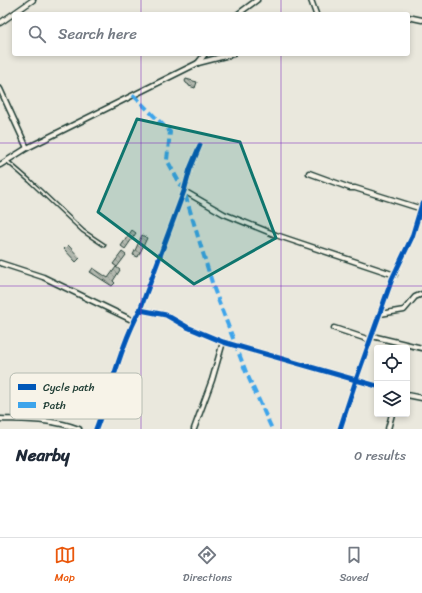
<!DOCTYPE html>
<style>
body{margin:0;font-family:Sriracha,sans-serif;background:#f2f2f3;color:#1f2937}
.controls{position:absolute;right:12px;bottom:12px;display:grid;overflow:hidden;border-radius:4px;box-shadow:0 2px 6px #0003}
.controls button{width:36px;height:36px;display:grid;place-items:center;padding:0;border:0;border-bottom:1px solid #e0e1e3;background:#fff;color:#1f2937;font:20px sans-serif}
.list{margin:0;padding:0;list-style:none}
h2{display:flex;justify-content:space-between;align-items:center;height:52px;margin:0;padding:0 16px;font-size:17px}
h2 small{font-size:13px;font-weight:400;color:#747a83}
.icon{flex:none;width:22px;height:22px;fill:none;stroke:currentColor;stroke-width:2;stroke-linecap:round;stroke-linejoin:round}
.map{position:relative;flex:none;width:422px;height:429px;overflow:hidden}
.search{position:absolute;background:#fff;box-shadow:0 2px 6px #0003;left:12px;right:12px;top:12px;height:44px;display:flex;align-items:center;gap:10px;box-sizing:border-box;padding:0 14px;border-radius:4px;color:#747a83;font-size:15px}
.sheet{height:108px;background:#fff}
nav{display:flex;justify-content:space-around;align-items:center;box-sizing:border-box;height:56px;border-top:1px solid #e0e1e3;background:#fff;font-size:11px;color:#747a83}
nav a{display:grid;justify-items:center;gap:2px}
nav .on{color:#ea580c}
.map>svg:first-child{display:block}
</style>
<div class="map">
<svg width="422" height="429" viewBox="0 0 422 429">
<defs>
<pattern id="building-back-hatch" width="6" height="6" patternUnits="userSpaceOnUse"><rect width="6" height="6" fill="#b2b8ae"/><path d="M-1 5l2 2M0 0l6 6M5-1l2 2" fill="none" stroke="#90978e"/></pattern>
</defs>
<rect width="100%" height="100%" fill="#eae8dd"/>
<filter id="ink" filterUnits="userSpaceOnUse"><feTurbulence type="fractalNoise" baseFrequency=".025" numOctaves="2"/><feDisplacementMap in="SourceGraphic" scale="8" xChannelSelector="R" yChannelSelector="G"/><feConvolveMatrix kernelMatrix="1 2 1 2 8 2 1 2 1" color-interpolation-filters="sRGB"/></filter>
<g filter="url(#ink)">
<g fill="url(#building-back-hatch)" stroke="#1f3d34">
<polygon points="186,79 197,82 195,88 189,86 189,85 186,83 185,81"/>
<polygon points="132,230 136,233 125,249 121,246"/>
<polygon points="142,235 147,238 138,257 133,255"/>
<polygon points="68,245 80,258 76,262 64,249"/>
<polygon points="122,252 126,255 117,267 113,264"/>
<polygon points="116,267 120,270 113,281 115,283 112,286 90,272 93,268 108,278"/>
</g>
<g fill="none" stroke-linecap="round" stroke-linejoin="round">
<defs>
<polyline id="service" points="7,161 30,181 83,231 104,245"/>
<g id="minor">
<polyline points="311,0 316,14"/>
<polyline points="238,14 257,0"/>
<polyline points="408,17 422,20"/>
<polyline points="0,23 33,0"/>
<polyline points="198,63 233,54"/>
<polyline points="0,89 27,148"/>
<polyline points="0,165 27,148 198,63 205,54"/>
<polyline points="309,173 350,188 355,188 422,209"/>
<polyline points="184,191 224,214 276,235 395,275"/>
<polyline points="0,263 43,277 134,321"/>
<polyline points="140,310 166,315 187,327 223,342 377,386"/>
<polyline points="380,314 404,310 415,297 422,294"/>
<polyline points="334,328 370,340"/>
<polyline points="372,336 422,348"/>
<polyline points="407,395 422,398"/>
<path d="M0,419C27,420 53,419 79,429"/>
<path d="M96,429C111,390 120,347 140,310L184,191L190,169L200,145"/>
<polyline points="194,429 212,380 223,342"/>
<polyline points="340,429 356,380 392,279 412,237 422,204"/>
<polyline points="388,429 392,414"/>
</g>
</defs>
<use href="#service" stroke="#1f3d34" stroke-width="5"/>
<use href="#minor" stroke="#1f3d34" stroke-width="7"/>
<use href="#service" stroke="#f7f3e8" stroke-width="2"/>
<use href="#minor" stroke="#f7f3e8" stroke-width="4"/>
<polyline stroke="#3da4eb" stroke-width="4" stroke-dasharray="8 4" stroke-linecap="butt" points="133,95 170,132 167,160 184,191 214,289 246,372 272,429"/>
<defs>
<g id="cycleway">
<polyline points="140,310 166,315 187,327 223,342 377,386"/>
<path d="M96,429C111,390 120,347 140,310L184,191L190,169L200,145"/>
<polyline points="340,429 356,380 392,279 412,237 422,204"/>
</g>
</defs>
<use href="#cycleway" stroke="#f7f3e8" stroke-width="8"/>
<use href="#cycleway" stroke="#0057b8" stroke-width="5"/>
</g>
</g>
<path fill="#0f766e" fill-opacity="0.2" stroke="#0f766e" stroke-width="3" stroke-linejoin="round" d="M137,119L240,142L276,238L194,284L98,212Z"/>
<path fill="none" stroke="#7b2cbf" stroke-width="1" stroke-opacity="0.55" d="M141,0V14M281,0V14M141,54V429M281,54V429M0,143H422M0,286H422"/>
<rect x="10" y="373" width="132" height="46" rx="6" fill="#f7f3e8" stroke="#b6bcb2" stroke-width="1"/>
<rect x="18" y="384" width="18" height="6" fill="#0057b8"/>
<rect x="18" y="402" width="18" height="6" fill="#3da4eb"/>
<g font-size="11" fill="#1f3d34">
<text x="43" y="391">Cycle path</text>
<text x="43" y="409">Path</text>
</g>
</svg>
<div class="controls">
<button><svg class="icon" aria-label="locate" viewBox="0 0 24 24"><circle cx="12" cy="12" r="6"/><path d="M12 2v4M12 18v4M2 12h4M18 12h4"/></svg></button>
<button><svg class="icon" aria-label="layers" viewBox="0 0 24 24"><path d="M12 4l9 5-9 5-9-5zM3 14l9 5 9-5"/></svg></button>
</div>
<div class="search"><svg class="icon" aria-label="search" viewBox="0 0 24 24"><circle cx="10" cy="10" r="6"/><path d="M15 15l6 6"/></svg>Search here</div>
</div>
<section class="sheet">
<h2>Nearby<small>0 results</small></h2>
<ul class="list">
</ul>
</section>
<nav>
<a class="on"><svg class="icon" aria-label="map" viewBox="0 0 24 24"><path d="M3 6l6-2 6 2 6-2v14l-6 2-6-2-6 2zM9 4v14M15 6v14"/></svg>Map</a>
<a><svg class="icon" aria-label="directions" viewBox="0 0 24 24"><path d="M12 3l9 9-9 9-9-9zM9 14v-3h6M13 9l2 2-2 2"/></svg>Directions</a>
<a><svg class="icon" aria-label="saved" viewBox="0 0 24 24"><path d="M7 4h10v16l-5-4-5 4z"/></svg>Saved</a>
</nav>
